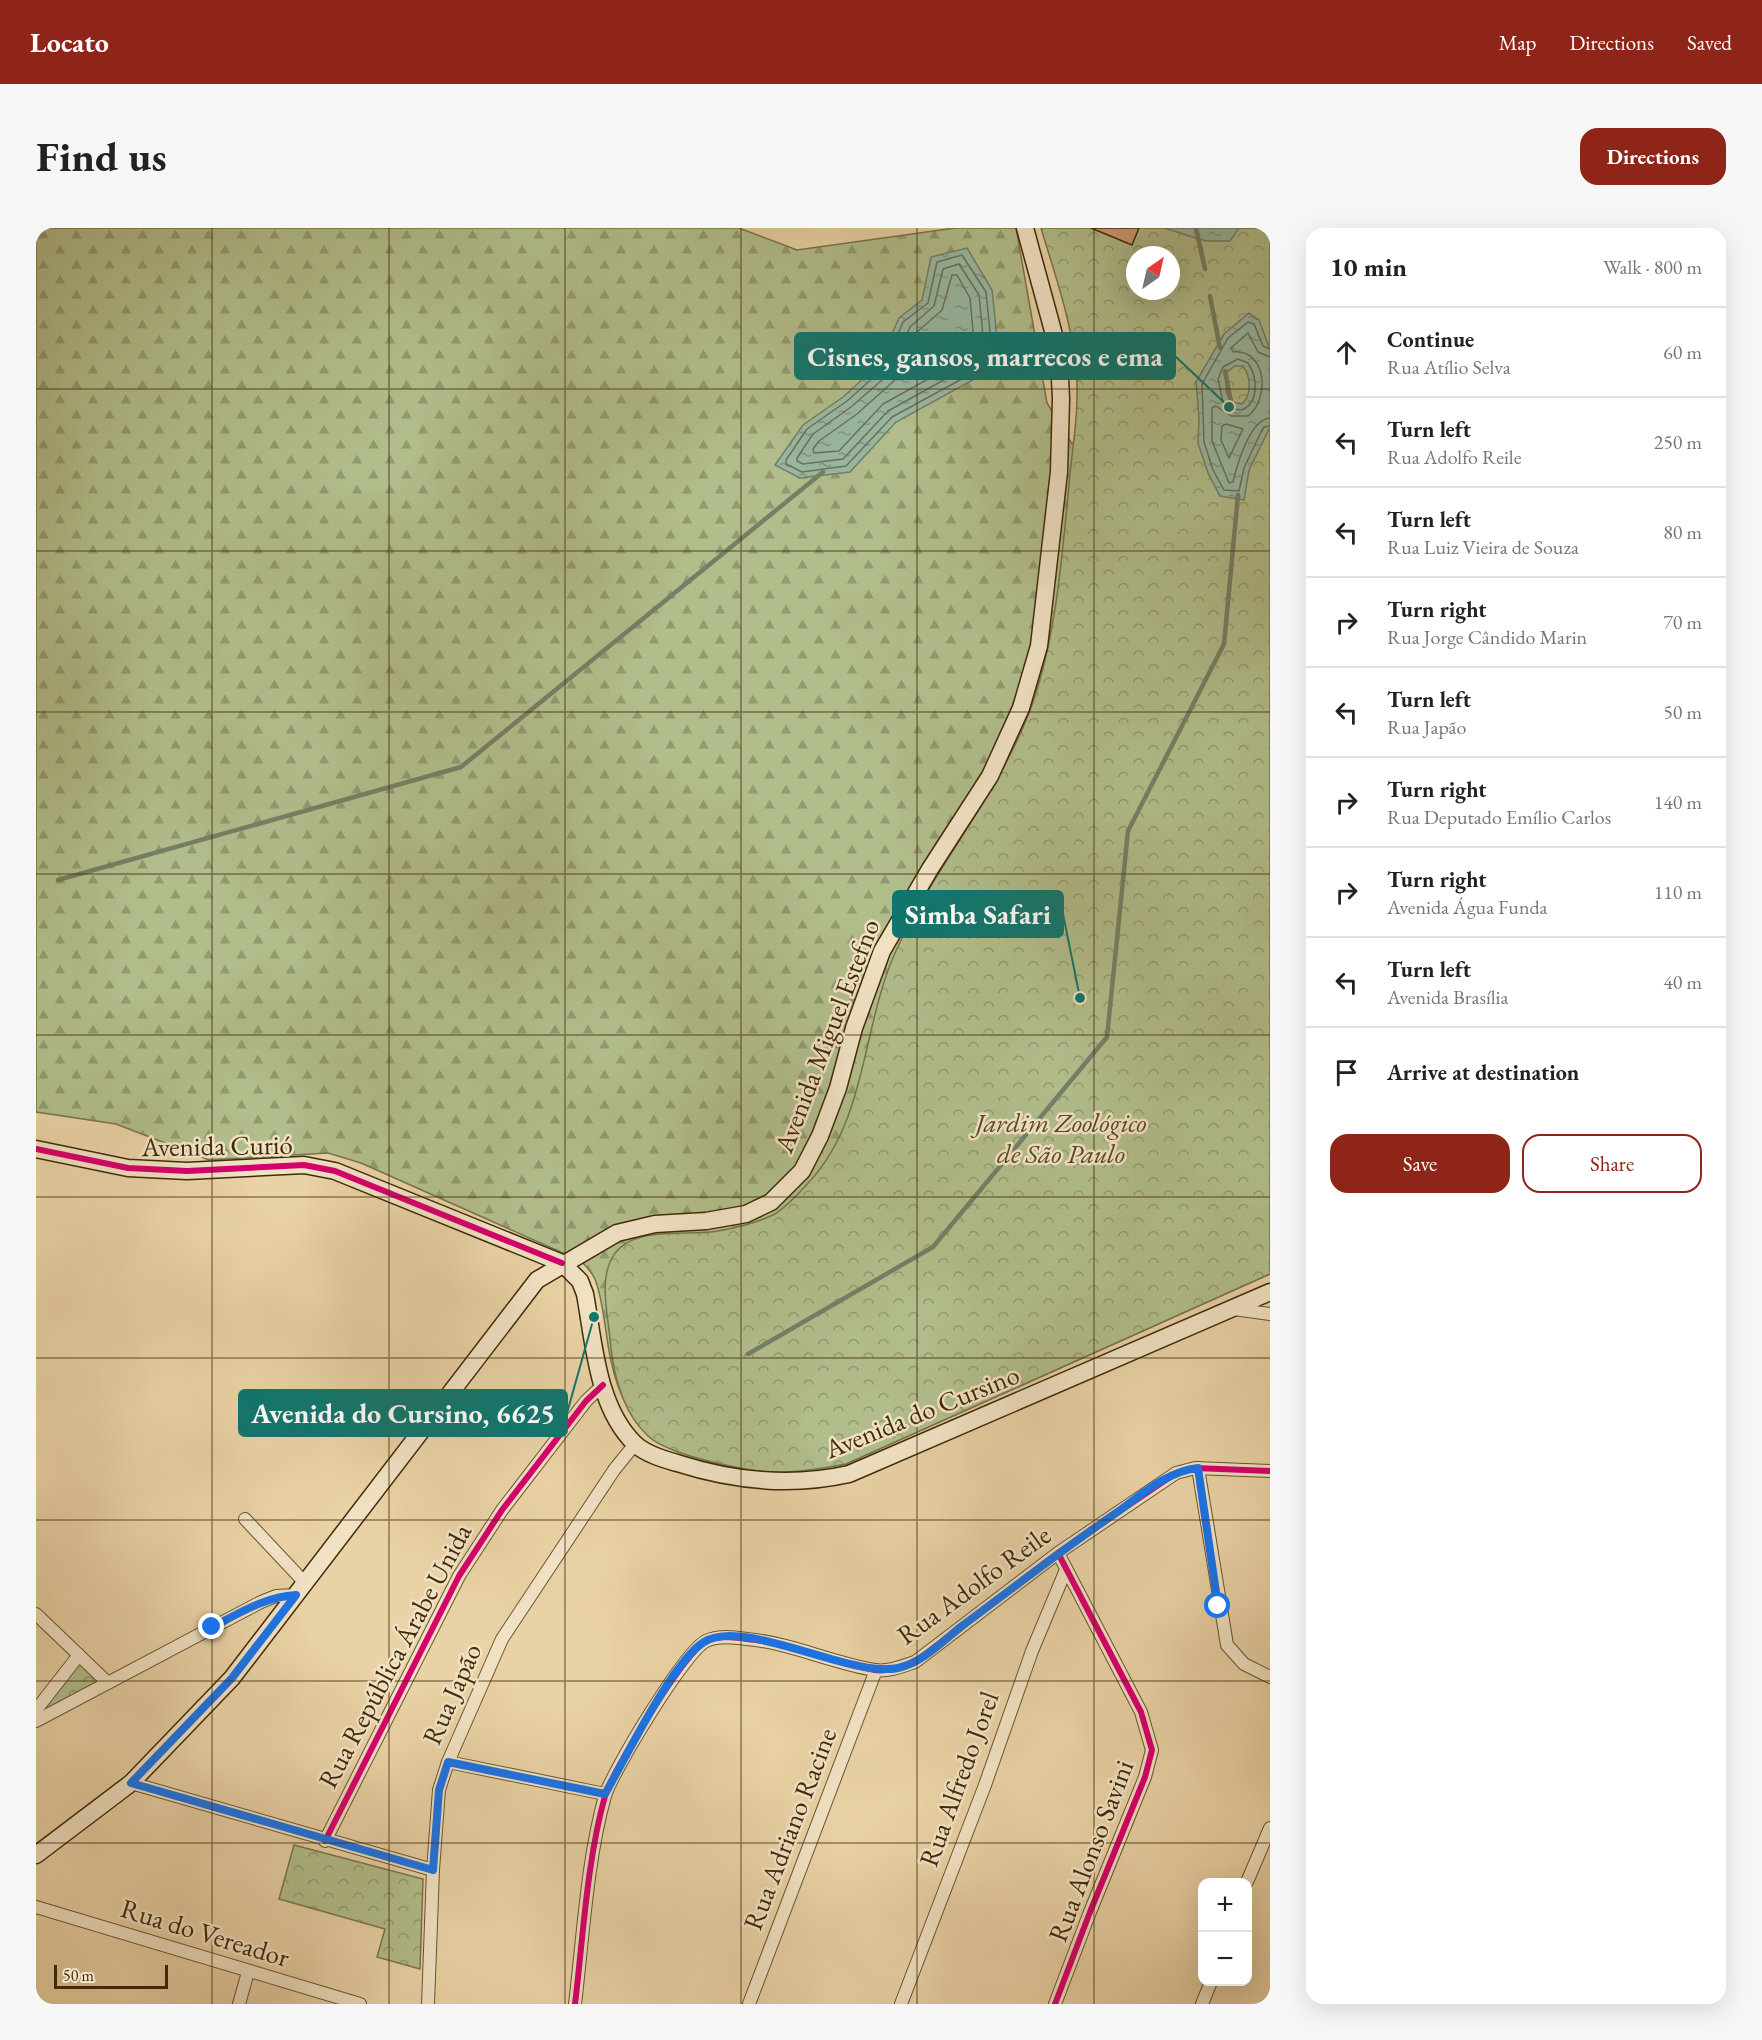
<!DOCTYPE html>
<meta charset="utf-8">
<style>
body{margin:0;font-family:"EB Garamond",serif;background:#f6f6f6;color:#222}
.controls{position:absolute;right:18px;bottom:18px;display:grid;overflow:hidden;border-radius:12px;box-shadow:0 6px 24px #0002}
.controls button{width:54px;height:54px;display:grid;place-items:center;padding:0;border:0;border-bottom:2px solid #e0e0e0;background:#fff;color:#222;font:30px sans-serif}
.compass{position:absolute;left:1090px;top:18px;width:54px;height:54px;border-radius:50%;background:#fff;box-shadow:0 6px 24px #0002;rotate:34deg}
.scale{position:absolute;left:18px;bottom:15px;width:114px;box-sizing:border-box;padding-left:6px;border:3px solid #402a09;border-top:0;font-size:16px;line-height:21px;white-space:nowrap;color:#402a09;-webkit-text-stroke:4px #f1e2c4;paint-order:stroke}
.stop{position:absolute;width:18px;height:18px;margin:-14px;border:4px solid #1a73e8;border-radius:50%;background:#fff}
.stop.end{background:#1a73e8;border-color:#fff;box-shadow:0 2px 6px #0008}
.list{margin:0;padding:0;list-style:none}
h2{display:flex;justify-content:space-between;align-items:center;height:78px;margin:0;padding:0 24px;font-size:26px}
h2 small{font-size:20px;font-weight:400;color:#767676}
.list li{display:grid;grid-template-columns:39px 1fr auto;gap:18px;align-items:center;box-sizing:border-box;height:90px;padding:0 24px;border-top:2px solid #e0e0e0}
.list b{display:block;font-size:22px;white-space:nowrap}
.list p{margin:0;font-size:20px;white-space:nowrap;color:#767676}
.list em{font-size:20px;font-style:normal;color:#767676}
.actions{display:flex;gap:12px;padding:18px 24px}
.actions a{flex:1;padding:14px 0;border:2px solid #8f2418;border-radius:18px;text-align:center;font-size:21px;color:#8f2418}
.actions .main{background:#8f2418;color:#fff}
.icon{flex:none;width:33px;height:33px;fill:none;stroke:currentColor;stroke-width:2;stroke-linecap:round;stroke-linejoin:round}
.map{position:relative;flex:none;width:1234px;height:1776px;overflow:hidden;border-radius:18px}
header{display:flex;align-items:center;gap:36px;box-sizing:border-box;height:84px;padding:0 30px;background:#8f2418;color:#fff}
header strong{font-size:28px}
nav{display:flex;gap:33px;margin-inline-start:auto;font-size:21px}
.intro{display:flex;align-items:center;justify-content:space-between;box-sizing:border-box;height:144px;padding:0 36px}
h1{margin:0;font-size:42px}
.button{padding:15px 27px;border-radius:18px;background:#8f2418;color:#fff;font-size:21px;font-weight:700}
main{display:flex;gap:36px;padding:0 36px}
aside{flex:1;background:#fff;border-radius:18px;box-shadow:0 6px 24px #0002}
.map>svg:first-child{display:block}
</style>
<header>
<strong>Locato</strong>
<nav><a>Map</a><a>Directions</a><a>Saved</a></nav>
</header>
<div class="intro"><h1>Find us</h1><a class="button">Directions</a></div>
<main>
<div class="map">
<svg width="1234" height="1776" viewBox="0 0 1234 1776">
<defs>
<pattern id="forest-firs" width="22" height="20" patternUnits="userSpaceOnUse" patternTransform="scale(1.5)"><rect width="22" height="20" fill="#b1bd8b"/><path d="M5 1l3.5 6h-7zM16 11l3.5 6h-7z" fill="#919a70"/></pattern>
<pattern id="park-crowns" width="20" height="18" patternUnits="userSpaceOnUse" patternTransform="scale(1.5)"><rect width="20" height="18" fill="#b1bd8b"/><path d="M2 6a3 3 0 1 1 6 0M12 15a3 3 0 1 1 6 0" fill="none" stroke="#919a70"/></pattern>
<pattern id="water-ripples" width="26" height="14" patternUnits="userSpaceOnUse" patternTransform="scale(1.5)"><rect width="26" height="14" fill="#98b8a3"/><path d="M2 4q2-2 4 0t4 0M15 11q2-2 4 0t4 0" fill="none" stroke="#7d9683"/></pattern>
</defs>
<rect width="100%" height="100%" fill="#e9d2a5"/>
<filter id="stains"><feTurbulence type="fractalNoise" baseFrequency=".00333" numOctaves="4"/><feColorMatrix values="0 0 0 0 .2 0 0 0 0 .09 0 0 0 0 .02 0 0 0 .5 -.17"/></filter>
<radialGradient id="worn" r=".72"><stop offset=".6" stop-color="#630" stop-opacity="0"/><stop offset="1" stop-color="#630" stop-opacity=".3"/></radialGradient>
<path fill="url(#forest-firs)" stroke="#78744a" stroke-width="1.5" d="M0,0H703L761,22L919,0H980L1011,175L1036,216L1076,168L1234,1046L810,1236C786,1240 762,1245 737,1244C704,1243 640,1229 614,1209C595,1194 581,1160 576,1137C569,1110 569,1077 559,1051C556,1045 550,1038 545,1033L325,935L292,925L173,932L80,896L0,884Z"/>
<g fill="url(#park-crowns)" stroke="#78744a" stroke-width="1.5" fill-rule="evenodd">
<path d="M1005,0H1234V1046L810,1236C786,1240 762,1245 737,1244C709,1243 632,1227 612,1208C586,1184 577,1145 574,1111C572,1087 563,1053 576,1030C595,996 650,1009 682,1003C699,1000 722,994 737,987C751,979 763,965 773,954C831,892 826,799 859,725C896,643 957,574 991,490C1019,421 1026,331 1033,257C1036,219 1044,181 1040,143C1036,94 1019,47 1005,0ZM1099,27H1135V63H1099Z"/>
<polygon points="43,1434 62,1454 1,1487"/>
<polygon points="258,1617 387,1651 384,1741 341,1729 349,1701 243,1671"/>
</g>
<g fill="url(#water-ripples)" stroke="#757f65" stroke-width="1.5" fill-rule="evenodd">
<polygon points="1128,0 1203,0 1194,13 1170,13"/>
<polygon points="931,20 956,62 964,137 860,194 814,244 764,250 739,237 767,197 807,169 842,137 863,90 886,72 895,29"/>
<path d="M1213,85L1223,92L1234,122V199L1213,242L1208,272L1184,268L1172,245L1162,215L1163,190L1160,154L1188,106ZM1199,138H1207C1215,149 1216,166 1206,176L1195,174L1190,164L1191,144Z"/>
</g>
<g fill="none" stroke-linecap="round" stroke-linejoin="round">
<g stroke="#6c7156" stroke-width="1.5">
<polygon points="926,27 950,64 957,134 856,189 810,238 766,244 750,236 750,232 771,201 811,173 847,141 867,94 892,75 901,34"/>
<polygon points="923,36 943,67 949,129 852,183 807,231 767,236 761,233 761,230 777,206 815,179 853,146 874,99 898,78 907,41"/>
<polygon points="916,47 921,47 934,70 939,125 847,176 803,223 778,225 777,221 783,213 821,186 860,151 881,104 906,82"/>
<polyline points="1234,121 1227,118 1218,96 1212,94 1192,110 1166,156 1168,214 1177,242 1188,262 1203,263 1208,240 1225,204 1228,199 1234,198"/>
<path d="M1234,129L1222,124L1212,105L1195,120L1197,124C1231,121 1234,171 1212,188H1195L1180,178L1176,180V213L1193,255L1197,254C1201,237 1214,191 1234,190"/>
<path d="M1202,131L1212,135C1221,148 1224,174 1206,182L1197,181L1187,174L1182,151L1187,139Z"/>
<polygon points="1190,196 1207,201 1193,230 1185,212 1186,198"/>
</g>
<g stroke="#757f65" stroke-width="4.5">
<polyline points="1160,0 1169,41"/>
<polyline points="1174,68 1184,120"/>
<polyline points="1189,143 1196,179"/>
<polyline points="22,652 425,539 787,244"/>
<polyline points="712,1126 897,1019 1071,809 1092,603 1188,416 1202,267"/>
</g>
</g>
<polygon fill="#d39c74" stroke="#402a09" stroke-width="1.5" points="1055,0 1103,0 1096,17"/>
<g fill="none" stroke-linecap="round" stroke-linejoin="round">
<defs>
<g id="street">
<polyline points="1198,1081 1234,1086"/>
<polyline points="1162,1240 1191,1417 1208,1436 1234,1449"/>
<polyline points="209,1291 270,1356"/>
<polyline points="0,1386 72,1455"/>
<polyline points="0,1482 43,1427"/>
<polyline points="0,1493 225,1374 240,1368 260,1367"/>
<polyline points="412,1534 569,1566"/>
<polyline points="95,1555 397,1642"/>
<polyline points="289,1613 423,1348 466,1282 550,1173 567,1157"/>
<polyline points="1211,1654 1234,1600"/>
<polyline points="0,1679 324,1776"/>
<polyline points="203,1776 212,1744"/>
<polyline points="392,1776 397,1642 403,1562 412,1534 466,1411 578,1242 599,1216"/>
<path d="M539,1776C547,1710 551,1632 569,1568C576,1544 649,1423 670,1413C682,1407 698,1409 711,1411C755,1415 796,1435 839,1442C852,1444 867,1438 879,1434L1022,1325L1140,1245L1159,1240L1234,1243"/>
<polyline points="713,1776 840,1442"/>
<polyline points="865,1776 949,1557 996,1423 1029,1344"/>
<polyline points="1019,1776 1054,1684 1109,1549 1116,1522 1105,1484 1022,1325"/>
<polyline points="1166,1776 1175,1754"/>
</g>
<g id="secondary">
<path d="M0,921L92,940L151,943L268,937L299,943L526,1035L544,1053L549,1066C558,1115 561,1179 599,1216C610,1226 627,1231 641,1235C697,1253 755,1259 813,1246L1234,1064"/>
<polyline points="0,1627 95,1555 196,1450 501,1052 581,1005 619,996 670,993 710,986 735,974 766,943 784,908 802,860 818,800 846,723 894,641 954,548 985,480 1003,418 1023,244 1025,171 1023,131 1017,103 989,0"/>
</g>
</defs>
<use href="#street" stroke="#6a5430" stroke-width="14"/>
<use href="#secondary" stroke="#402a09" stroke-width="19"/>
<use href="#street" stroke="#f1e2c4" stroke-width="12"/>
<use href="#secondary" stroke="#f1e2c4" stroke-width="16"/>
<defs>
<g id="cycleway">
<polyline points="0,921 92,940 151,943 268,937 299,943 526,1035"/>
<polyline points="289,1613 423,1348 466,1282 550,1173 567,1157"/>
<path d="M539,1776C547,1710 551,1632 569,1568C576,1544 649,1423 670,1413C682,1407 698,1409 711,1411C755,1415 796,1435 839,1442C852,1444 867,1438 879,1434L1022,1325L1140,1245L1159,1240L1234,1243"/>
<polyline points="1019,1776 1054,1684 1109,1549 1116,1522 1105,1484 1022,1325"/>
</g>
</defs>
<use href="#cycleway" stroke="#f1e2c4" stroke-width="10"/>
<use href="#cycleway" stroke="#d6006c" stroke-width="6"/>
</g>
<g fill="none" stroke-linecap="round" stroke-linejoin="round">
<path stroke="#1a73e8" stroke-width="8" d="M176,1399C204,1385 228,1369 260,1367L196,1450L95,1555L397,1642L403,1562L412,1534L569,1566C589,1531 637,1433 668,1414C708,1389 814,1450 862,1440C886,1435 907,1413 926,1398C977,1360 1027,1321 1080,1285C1104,1268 1131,1243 1162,1240L1182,1378"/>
</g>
<path fill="none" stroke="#402a09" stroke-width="1.5" stroke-opacity="0.55" d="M176,0V1776M353,0V1776M529,0V1776M705,0V1776M881,0V1776M1058,0V1776M0,161H1234M0,323H1234M0,484H1234M0,646H1234M0,807H1234M0,969H1234M0,1130H1234M0,1292H1234M0,1453H1234M0,1615H1234"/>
<g text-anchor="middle" stroke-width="5" stroke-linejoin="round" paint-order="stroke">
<g font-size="27" fill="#402a09" stroke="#f1e2c4">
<text transform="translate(791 808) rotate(-69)" y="9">Avenida Miguel Estefno</text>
<text transform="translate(181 918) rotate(-1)" y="9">Avenida Curió</text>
<text transform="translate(886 1184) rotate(-22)" y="9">Avenida do Cursino</text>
<text transform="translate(938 1357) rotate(-36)" y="9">Rua Adolfo Reile</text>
<text transform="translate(359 1428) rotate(-62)" y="9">Rua República Árabe Unida</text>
<text transform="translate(416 1466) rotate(-66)" y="9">Rua Japão</text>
<text transform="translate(923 1551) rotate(-70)" y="9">Rua Alfredo Jorel</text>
<text transform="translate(754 1601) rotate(-69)" y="9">Rua Adriano Racine</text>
<text transform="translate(1055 1623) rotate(-69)" y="9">Rua Alonso Savini</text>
<text transform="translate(169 1705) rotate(17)" y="9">Rua do Vereador</text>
</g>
<g font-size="27" font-style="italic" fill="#574723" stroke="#f1e2c4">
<text x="1025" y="904">Jardim Zoológico<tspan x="1025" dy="31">de São Paulo</tspan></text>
</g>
</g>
<path fill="none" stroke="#0f766e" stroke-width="2" d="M1193 179L1139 128M1044 770L1027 686M558 1089L531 1185"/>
<g fill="#0f766e" stroke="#f1e2c4" stroke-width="2">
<circle cx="1193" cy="179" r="6"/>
<circle cx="1044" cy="770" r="6"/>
<circle cx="558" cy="1089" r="6"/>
</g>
<g fill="#0f766e" stroke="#0f766e" stroke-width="2">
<rect x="759" y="105" width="380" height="46" rx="6"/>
<rect x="857" y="663" width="170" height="46" rx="6"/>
<rect x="203" y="1162" width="328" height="46" rx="6"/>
</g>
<g font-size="28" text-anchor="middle" font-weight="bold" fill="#fff">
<text x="949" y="138">Cisnes, gansos, marrecos e ema</text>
<text x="942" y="696">Simba Safari</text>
<text x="367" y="1195">Avenida do Cursino, 6625</text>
</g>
<rect width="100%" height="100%" filter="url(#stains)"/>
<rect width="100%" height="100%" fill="url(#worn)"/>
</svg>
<div class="controls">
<button>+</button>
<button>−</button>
</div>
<svg class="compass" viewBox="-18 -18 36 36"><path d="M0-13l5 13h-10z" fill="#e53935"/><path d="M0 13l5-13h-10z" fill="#767676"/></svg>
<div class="scale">50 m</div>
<div class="stop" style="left:1182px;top:1378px"></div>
<div class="stop end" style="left:176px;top:1399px"></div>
</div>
<aside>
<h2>10 min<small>Walk · 800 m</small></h2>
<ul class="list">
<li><svg class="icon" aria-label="ahead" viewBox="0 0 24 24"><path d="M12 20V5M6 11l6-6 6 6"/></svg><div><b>Continue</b><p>Rua Atílio Selva</p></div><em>60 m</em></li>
<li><svg class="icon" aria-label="left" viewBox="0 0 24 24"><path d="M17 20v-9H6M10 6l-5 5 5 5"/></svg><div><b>Turn left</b><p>Rua Adolfo Reile</p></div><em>250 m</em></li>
<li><svg class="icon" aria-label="left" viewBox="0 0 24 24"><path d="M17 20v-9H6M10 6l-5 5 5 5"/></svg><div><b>Turn left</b><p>Rua Luiz Vieira de Souza</p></div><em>80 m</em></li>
<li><svg class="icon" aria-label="right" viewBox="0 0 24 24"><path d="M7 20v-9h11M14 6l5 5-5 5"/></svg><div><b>Turn right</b><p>Rua Jorge Cândido Marin</p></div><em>70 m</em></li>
<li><svg class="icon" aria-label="left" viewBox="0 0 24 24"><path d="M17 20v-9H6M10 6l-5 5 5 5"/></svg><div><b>Turn left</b><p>Rua Japão</p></div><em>50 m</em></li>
<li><svg class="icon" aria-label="right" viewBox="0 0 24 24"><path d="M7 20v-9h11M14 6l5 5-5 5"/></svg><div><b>Turn right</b><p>Rua Deputado Emílio Carlos</p></div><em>140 m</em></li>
<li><svg class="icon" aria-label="right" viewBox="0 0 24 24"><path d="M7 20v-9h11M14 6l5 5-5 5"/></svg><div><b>Turn right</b><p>Avenida Água Funda</p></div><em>110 m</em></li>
<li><svg class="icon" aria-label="left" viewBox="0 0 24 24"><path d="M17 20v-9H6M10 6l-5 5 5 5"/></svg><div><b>Turn left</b><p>Avenida Brasília</p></div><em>40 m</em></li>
<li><svg class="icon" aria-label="arrive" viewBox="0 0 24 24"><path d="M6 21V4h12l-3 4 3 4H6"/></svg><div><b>Arrive at destination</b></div></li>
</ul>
<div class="actions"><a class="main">Save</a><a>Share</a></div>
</aside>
</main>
